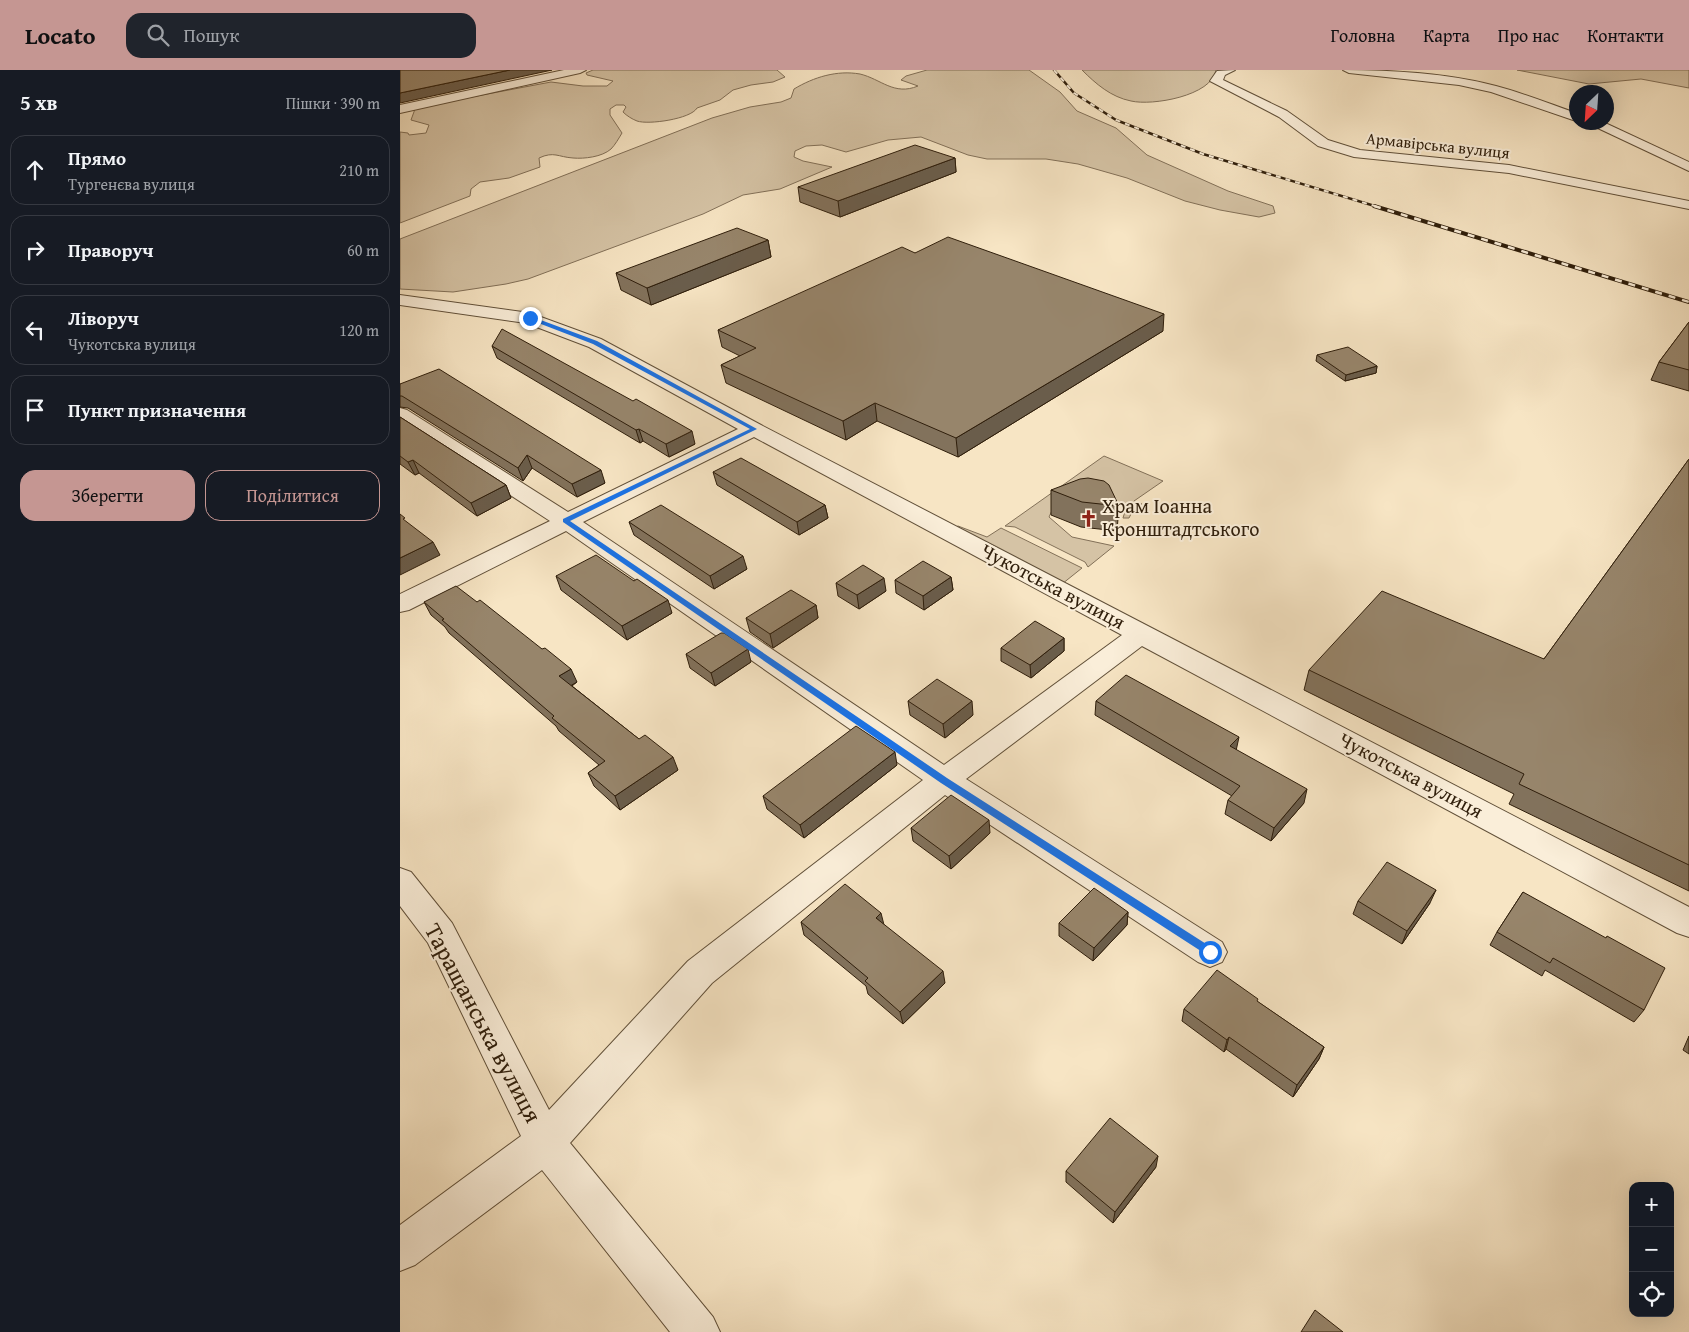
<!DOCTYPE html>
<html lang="uk">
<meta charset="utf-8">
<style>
body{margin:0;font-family:"Gentium Book Plus",serif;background:#20242c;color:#f1f3f6}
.controls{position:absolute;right:15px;bottom:15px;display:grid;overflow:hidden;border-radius:10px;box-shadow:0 5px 20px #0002}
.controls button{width:45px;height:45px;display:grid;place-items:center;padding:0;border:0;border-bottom:1px solid #363941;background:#171b24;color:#f1f3f6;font:25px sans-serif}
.compass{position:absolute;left:1169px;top:15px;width:45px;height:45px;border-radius:50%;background:#171b24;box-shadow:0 5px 20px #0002;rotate:205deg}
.stop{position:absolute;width:15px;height:15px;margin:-11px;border:4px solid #1a73e8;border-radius:50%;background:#fff}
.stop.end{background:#1a73e8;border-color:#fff;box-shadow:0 1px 5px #0008}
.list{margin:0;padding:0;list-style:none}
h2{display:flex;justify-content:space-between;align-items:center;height:65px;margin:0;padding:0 20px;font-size:21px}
h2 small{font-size:16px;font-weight:400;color:#9ea1a6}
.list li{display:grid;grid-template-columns:32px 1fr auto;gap:15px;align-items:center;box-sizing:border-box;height:70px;margin:0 10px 10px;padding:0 10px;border:1px solid #363941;border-radius:15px}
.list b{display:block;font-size:19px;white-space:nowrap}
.list p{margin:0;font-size:16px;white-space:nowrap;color:#9ea1a6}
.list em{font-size:16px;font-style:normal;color:#9ea1a6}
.actions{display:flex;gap:10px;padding:15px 20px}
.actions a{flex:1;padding:11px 0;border:1px solid #c59692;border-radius:15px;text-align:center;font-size:18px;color:#c59692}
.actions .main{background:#c59692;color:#111}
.icon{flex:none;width:28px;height:28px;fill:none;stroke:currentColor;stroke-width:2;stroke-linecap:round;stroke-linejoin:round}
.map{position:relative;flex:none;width:1289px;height:1262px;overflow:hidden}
header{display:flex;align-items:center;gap:30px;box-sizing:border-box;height:70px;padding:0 25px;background:#c59692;color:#111}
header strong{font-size:24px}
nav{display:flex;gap:28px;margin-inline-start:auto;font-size:18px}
.search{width:350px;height:45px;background:#20242c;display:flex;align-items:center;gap:12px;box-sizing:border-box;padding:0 18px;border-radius:15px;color:#9ea1a6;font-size:19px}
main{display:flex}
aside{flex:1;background:#171b24}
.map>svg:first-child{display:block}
</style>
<header>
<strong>Locato</strong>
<div class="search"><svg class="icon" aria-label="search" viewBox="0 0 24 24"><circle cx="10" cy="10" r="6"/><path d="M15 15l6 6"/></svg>Пошук</div>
<nav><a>Головна</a><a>Карта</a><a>Про нас</a><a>Контакти</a></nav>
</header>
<main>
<aside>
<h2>5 хв<small>Пішки · 390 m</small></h2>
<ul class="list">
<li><svg class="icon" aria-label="ahead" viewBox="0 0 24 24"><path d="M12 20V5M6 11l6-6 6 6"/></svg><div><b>Прямо</b><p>Тургенєва вулиця</p></div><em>210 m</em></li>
<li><svg class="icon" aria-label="right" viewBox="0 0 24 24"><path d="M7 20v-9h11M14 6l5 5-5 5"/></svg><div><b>Праворуч</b></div><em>60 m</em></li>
<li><svg class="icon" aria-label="left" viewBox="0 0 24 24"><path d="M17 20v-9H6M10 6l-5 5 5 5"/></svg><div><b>Ліворуч</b><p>Чукотська вулиця</p></div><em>120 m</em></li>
<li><svg class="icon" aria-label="arrive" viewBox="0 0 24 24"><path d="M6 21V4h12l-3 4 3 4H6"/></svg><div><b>Пункт призначення</b></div></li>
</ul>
<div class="actions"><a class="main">Зберегти</a><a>Поділитися</a></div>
</aside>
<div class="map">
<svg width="1289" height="1262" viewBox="0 0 1289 1262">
<rect width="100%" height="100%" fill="#f7e5c4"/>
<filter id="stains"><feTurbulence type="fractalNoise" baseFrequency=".004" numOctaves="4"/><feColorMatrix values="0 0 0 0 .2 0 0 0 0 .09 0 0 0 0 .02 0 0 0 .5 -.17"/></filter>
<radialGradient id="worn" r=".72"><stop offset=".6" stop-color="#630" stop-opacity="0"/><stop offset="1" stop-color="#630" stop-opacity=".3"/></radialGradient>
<g fill="#d5c3a5" stroke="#827058">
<path d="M193,0H377L385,7L373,12L351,15L333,20L320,30L297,38C291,49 248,55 237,51C232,49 227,46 223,42L226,37L224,35H216L210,39V45L222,63C219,68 215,75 211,79C202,87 184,89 173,88C158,87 154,81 139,88L140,97L109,108L80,112L71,119L70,126L0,153V62L8,63L9,65L26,63L29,55L11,50L15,39L45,32L151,12L183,16H207L213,11L187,5L186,3Z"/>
<path d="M527,0H629L660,22L677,41L716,58L747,85L828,121L873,136L875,143L859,147L820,140L785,131L727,108L678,94L646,89H587L568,85L521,67L488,70L446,82L422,75L406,76L395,81L394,87L403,91L432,97L380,119L343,125L303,144L128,209L106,214L53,222L0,219V169L312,48L350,37L381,32L391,28L394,19C414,7 437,0 460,4C481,9 494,26 518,16L501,10L506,6Z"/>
<path d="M682,0H816C812,26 752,36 731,31C711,27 696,14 682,0Z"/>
<polygon points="1117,0 1289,0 1289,18 1241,9 1189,14"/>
<polygon points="704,386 763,411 734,431 742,434 733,440 729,448 723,448 726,438 706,425 656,432 649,447 672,467 714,476 688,497 685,492 615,457 605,456"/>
<polygon points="558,456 587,467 601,458 682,498 662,514 552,459"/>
</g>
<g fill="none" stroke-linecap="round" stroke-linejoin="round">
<defs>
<g id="minor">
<polygon points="164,0 186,0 180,3 0,43 0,35"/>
<polygon points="835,0 825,5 823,10 887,41 928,70 960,80 1109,95 1289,131 1289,139 1109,103 954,87 918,76 879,47 810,11 817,1"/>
<path d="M943,0C994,0 1047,3 1096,16C1123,23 1150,34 1176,43V51L1091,22L1059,15L949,3Z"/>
<polygon points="1185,52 1203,52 1289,92 1289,101"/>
<path d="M0,225L130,243L201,269L361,355L1289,837V867L1277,863L742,576L566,709L822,872L827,882L822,892L810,897L798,892L545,725L312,913L170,1073L313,1247L320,1262H270L142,1100L15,1195L0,1201V1155L121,1066L28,873L0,836V798L11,802L52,853L149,1040L288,891L523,710L166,461L9,540L0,542V524L150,451L0,353V338L7,340L168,442L338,359L189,277L126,253L0,235ZM354,367L722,565L544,695L183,452Z"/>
</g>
</defs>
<use href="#minor" stroke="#615039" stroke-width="2"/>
<use href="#minor" fill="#faeed9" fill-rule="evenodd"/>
<defs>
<polyline id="rail-far1" points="654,0 674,23 716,50 803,84 978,137"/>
<polyline id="rail" points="974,136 1289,232"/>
</defs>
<use href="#rail-far1" stroke="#2f1e0b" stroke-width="2.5"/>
<use href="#rail" stroke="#2f1e0b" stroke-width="4"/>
<use href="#rail-far1" stroke="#faeed9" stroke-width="2" stroke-dasharray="5" stroke-linecap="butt"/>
<use href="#rail" stroke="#faeed9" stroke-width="2.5" stroke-dasharray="7" stroke-linecap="butt"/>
</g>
<g fill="#82725c" stroke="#2f1e0b">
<polygon points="555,88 556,102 440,147 400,132 398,117"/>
<polygon points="368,170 371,187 251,235 221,220 216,203"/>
<polygon points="515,183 763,261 558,387 477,351 446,370 326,313 321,295 340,286 322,277 318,260"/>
<polygon points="1289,252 1289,321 1251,310 1259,292"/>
<polygon points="92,276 295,374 269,387 243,371 240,373 97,288"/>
<polygon points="917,285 977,296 976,303 945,311 916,291"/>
<polygon points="0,314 205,413 177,427 132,398 123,411 8,338 0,337"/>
<polygon points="0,347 106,415 111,428 77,446 19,403 15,405 0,394"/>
<polygon points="1289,389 1289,821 1109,734 1114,724 904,620 909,600 1144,589"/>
<polygon points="313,402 425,435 428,448 399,465 317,415"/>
<polygon points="651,420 719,436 717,461 681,457 651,445"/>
<polygon points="229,452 347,499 314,519 234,465"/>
<polygon points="156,506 234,511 272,543 227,570 161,520"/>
<polygon points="551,507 553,520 524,540 496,523 495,510"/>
<polygon points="436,513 486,521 459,539 438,526"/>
<polygon points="24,532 177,612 172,616 278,700 220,740 194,716 188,703 199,695 159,661 156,656 49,563 45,557 31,545"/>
<polygon points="416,535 418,548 373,578 350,562 346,548"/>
<polygon points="664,568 664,581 631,608 601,591 601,578"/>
<polygon points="286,584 351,592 315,616 290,598"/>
<polygon points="508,631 573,645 545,668 510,645"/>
<polygon points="696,631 836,680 904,733 871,771 825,744 828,730 832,726 695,645"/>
<polygon points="497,695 404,768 367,739 363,726"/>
<polygon points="511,758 590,763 551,799 513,771"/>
<polygon points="1123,822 1244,940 1234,952 1145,900 1142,906 1090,875 1097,862"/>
<polygon points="958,831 1030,833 1002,874 953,844"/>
<polygon points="728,842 727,855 693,891 659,866 659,853"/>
<polygon points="401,852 483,854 545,913 503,954 468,924 466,916 404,865"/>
<polygon points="858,932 924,977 919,989 893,1027 826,979 824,982 782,951 784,939"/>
<polygon points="1289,966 1289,984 1283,980"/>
<polygon points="756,1097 713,1153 666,1112 666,1101"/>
</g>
<g fill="#6a5d4b" stroke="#2f1e0b">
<polygon points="110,0 152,0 0,33 0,23"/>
<polygon points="555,88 556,102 440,147 438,131"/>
<polygon points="368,170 371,187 251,235 247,218"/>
<polygon points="764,244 763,261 558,387 556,368"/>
<polygon points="977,296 976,303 945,311 946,305"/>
<polygon points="475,333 477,351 446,370 443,351"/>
<polygon points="239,359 243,371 240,373 236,360"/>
<polygon points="292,361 295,374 269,387 266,374"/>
<polygon points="127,385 132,398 123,411 118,398"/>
<polygon points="13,390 19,403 15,405 8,392"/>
<polygon points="201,400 205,413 177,427 172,414"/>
<polygon points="106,415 111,428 77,446 71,433"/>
<polygon points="425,435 428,448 399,465 397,452"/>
<polygon points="33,472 40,485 0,505 0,488"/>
<polygon points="343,486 347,499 314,519 310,506"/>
<polygon points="551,507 553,520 524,540 523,526"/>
<polygon points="484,508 486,521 459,539 457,525"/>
<polygon points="268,530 272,543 227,570 222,556"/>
<polygon points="416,535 418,548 373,578 370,564"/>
<polygon points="664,568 664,581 631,608 630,595"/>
<polygon points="348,579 351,592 315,616 311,603"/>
<polygon points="171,599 177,612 165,619 159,606"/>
<polygon points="572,631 573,645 545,668 543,654"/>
<polygon points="839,667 836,681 830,676"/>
<polygon points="495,682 497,695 404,768 400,755"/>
<polygon points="273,687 278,700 220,740 215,726"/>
<polygon points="907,719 904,733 871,771 874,758"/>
<polygon points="589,750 590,763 551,799 549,786"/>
<polygon points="1036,820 1030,833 1002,874 1007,861"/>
<polygon points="728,842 727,855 693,891 694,878"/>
<polygon points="481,843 484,855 476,848"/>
<polygon points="543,901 545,913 503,954 500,942"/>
<polygon points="829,967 826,979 824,982 827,970"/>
<polygon points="924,977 919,989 893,1027 897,1015"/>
<polygon points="758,1086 756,1097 713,1153 715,1142"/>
</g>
<g fill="#97856b" stroke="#2f1e0b">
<polygon points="0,0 110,0 0,23"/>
<polygon points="515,75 555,88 438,131 398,117"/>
<polygon points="337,158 368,170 247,218 216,203"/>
<polygon points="548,167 764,244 556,368 475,333 443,351 321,295 356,278 318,260 502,177 515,183"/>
<polygon points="1289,252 1289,300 1259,292"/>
<polygon points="102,259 233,331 236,329 292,361 266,374 239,359 236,360 92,276"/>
<polygon points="948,277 977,296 946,305 917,285"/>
<polygon points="39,299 201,400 172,414 127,385 118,398 2,326 0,326 0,314"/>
<polygon points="0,347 106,415 71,433 13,390 8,392 0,386"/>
<polygon points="341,388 425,435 397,452 313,402"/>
<polygon points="1289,389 1289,795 1119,714 1124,704 909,600 982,521 1144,589"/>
<polygon points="688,408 704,411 709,415 719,436 682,432 651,420 680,409"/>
<polygon points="261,435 343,486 310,506 229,452"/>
<polygon points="0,444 5,448 3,449 33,472 0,488"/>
<polygon points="196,485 234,511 237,509 268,530 222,556 156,506"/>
<polygon points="523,491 551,507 523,526 495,510"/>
<polygon points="463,495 484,508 457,525 436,513"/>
<polygon points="56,516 77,532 80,530 142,579 145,578 171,599 159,606 239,669 245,665 273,687 215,726 188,703 205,691 152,648 154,646 42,550 44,549 24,532"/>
<polygon points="391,520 416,535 370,564 346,548"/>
<polygon points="635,551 664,568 630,595 601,578"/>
<polygon points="321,563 324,563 348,579 311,603 286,584"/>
<polygon points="726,605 839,667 830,676 907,719 874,758 828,730 840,716 696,631"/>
<polygon points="537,609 572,631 543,654 508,631"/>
<polygon points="456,656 495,682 400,755 363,726"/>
<polygon points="551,725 589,750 549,786 511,758"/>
<polygon points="987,792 1036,820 1007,861 958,831"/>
<polygon points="445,814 481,843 476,848 543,901 500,942 465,911 468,908 401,852"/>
<polygon points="694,818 728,842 694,878 659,853"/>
<polygon points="1123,822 1206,868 1207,866 1265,898 1244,940 1153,888 1150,893 1097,862"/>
<polygon points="817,900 858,929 857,931 924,977 897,1015 829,967 827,970 784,939"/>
<polygon points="710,1048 758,1086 715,1142 666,1101"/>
<polygon points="915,1240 943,1262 901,1262"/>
</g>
<polygon fill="#1a73e8" points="130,246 197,271 357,359 170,451 547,708 814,879 814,885 807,885 541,713 163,452 163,449 350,359 193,274 128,249"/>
<defs>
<symbol id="church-bare" viewBox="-9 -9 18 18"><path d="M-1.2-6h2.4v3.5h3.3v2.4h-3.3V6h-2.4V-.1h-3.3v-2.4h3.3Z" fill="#8f2418" stroke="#faeed9" stroke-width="2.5" paint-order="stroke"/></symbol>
</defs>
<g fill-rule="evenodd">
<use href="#church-bare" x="676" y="436" width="25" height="25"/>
</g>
<g text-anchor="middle" stroke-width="4" stroke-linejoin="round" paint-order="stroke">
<g font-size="16" fill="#2f1e0b" stroke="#faeed9">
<text transform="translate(1038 75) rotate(6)" y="6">Армавірська вулиця</text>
</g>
<g font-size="20" fill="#2f1e0b" stroke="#faeed9" text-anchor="start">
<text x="702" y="443">Храм Іоанна<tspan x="702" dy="23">Кронштадтського</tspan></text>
</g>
<g font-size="20" fill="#2f1e0b" stroke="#faeed9">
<text transform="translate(653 516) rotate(28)" y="7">Чукотська вулиця</text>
<text transform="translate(1011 705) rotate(28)" y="7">Чукотська вулиця</text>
</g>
<g font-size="24" fill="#2f1e0b" stroke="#faeed9">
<text transform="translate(83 953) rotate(62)" y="8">Таращанська вулиця</text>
</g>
</g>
<rect width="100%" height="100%" filter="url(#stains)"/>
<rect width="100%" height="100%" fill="url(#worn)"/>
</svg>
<div class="controls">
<button>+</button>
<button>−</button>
<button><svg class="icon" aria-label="locate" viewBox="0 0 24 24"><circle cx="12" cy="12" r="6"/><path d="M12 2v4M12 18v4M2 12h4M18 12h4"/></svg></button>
</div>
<svg class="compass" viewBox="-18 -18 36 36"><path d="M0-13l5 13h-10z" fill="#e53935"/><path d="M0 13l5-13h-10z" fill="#9ea1a6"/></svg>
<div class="stop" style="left:810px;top:882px"></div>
<div class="stop end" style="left:130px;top:248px"></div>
</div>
</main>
